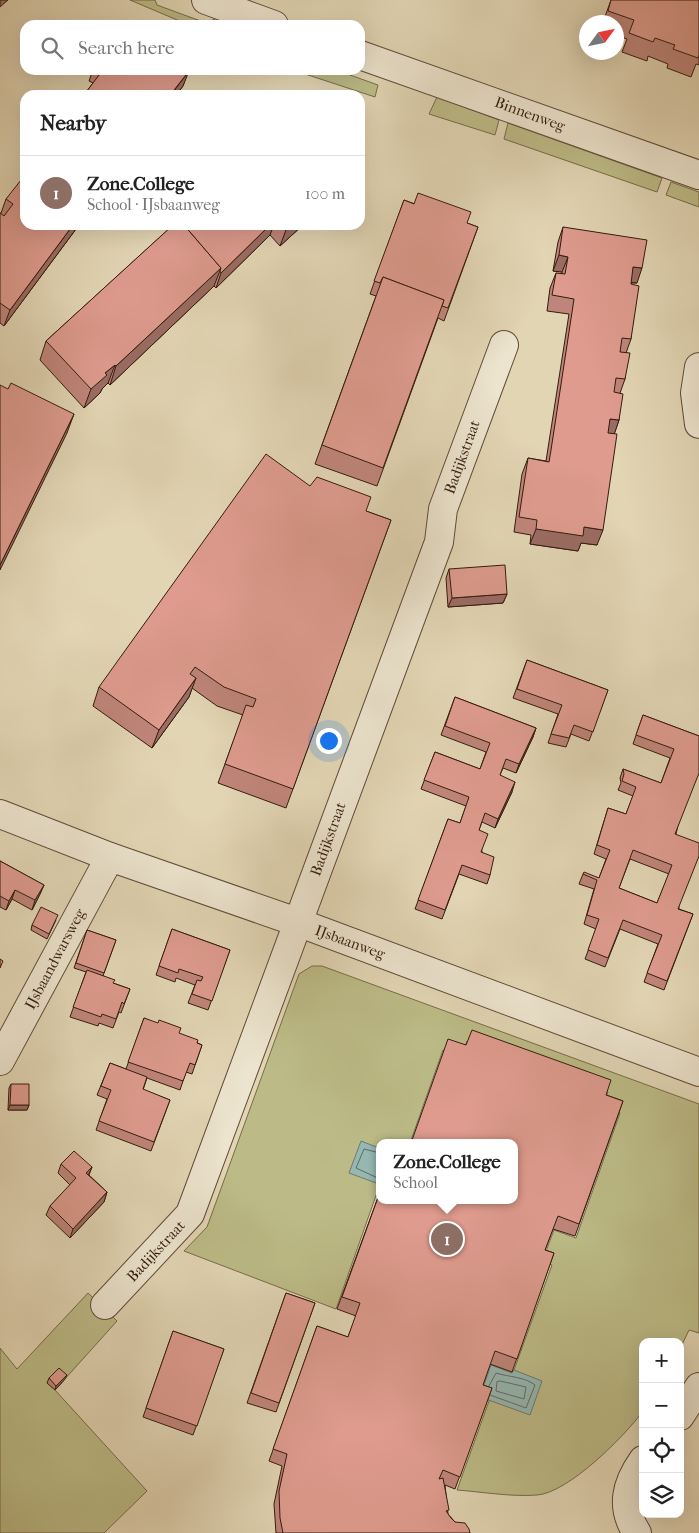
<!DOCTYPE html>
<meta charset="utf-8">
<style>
body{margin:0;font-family:"IM FELL French Canon",serif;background:#f2f2f2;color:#222}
.controls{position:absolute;right:15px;bottom:15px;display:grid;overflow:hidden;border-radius:10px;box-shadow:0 5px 20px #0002}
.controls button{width:45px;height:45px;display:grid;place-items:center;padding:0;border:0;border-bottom:1px solid #e0e0e0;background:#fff;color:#222;font:25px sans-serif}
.compass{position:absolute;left:579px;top:15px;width:45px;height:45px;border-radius:50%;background:#fff;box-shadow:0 5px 20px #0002;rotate:57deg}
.you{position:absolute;left:328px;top:740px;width:18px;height:18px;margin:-12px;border:4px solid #fff;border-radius:50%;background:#1a73e8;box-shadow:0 0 0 8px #1a73e833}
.badge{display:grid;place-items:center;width:32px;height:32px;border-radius:50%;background:#7c3aed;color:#fff;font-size:16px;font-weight:700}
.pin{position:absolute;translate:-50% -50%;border:2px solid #fff;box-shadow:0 1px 5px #0006}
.popup{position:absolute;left:376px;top:1139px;width:142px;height:65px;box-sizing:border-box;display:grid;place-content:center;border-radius:10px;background:#fff;filter:drop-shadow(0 1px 4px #0005);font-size:16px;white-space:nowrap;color:#767676}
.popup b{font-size:19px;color:#222}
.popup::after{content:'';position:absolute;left:50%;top:100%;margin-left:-10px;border:10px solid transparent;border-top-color:#fff}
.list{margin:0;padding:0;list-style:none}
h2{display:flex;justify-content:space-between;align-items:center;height:65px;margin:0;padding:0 20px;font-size:21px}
h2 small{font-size:16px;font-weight:400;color:#767676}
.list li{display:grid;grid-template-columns:32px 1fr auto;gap:15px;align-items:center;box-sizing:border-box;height:75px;padding:0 20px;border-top:1px solid #e0e0e0}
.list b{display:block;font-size:19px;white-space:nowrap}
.list p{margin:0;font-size:16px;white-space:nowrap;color:#767676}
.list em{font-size:16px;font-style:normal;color:#767676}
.icon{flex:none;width:28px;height:28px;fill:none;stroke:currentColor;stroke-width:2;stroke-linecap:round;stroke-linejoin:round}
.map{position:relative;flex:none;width:699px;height:1533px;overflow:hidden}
.search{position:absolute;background:#fff;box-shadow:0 5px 20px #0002;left:20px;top:20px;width:345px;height:55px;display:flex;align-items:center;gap:12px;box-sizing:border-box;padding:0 18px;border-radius:15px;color:#767676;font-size:19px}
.panel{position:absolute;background:#fff;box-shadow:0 5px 20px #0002;left:20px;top:90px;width:345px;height:140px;border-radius:15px}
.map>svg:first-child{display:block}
</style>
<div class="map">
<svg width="699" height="1533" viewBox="0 0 699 1533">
<rect width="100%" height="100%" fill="#e2d5b4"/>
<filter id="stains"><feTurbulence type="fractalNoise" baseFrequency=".004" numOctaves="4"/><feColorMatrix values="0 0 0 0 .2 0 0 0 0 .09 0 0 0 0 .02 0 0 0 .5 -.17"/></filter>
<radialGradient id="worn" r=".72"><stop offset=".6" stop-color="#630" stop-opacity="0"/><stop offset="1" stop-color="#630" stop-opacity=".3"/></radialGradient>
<g fill="#bcbb87" stroke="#786b4b">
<polygon points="130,0 155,0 157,5 206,23 219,17 222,19 219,25 189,25"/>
<polygon points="293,70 336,70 378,85 375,97"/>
<polygon points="437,97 499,120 495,135 429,114"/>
<polygon points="508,123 662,178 657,192 504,139"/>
<polygon points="671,182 699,192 699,207 666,195"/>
<path d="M312,966H322L699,1104V1333L689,1330L680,1349V1342H643V1411C625,1436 568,1493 537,1495C511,1497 483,1492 457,1490L489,1401L491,1365L512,1373L514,1370L552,1265L542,1262L554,1230L576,1238L620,1113L603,1107L608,1092L467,1041L461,1056L443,1050L410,1143H380L379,1187L336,1309L184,1251L207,1227L299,974Z"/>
<polygon points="88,1293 117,1321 55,1390 147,1491 104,1533 0,1533 0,1348 17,1369"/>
</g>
<g fill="#95b8b3" stroke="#6e7971">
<polygon points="361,1141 379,1148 379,1184 349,1173"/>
<polygon points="491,1365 512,1373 514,1370 542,1381 530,1415 480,1397"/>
</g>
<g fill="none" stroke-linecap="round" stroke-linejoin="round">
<g stroke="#646a61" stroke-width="1">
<polyline points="380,1153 364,1149 356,1168 380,1179"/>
<polygon points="500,1381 526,1387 524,1399 496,1391 497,1382"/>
<path d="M489,1386L496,1373C509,1377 525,1377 535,1385L526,1408L490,1395"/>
</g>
<defs>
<g id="minor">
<polyline points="206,0 274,25"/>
<polyline points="360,55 699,175"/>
<polyline points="699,367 695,393 699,424"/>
<polyline points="0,814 110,857 297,922 699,1072"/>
<polyline points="0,1061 110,857"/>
<polyline points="105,1305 190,1214 439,542 443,509 504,345"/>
<polyline points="680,1416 699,1387"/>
<path d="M637,1533C620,1507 626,1484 643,1460"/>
</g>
</defs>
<use href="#minor" stroke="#604a38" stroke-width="30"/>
<use href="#minor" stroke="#ece4ce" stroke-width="28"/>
</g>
<g fill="#bf857a" stroke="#341b0f" fill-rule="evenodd">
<polygon points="611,0 699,0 699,65 696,64 691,77 667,68 668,64 648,56 647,61 622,52 627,39 616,35 616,22 603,22"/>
<polygon points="93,70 188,70 183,86 176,95 84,95 93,83 89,81"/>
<polygon points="25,179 25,225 79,225 4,326 0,323 0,213 1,213 6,199 24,182"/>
<polygon points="404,200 478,227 444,321 438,318 377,486 315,464 376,296 370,294"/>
<polygon points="168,225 303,225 280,246 270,235 216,288 214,286 110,385 108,383 102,389 100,393 84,408 40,360 46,341 170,228"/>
<polygon points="563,227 637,283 631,283 631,339 626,353 625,379 620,393 619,420 614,434 597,545 581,543 578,551 530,544 531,535 514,532 522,474 528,458 546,461 569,314 547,311 550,288 556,273 562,274 562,272 553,271 558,242"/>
<polygon points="310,486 366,511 391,520 286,808 218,783 243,715 217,706 192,688 189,697 152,748 93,706 99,687"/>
<polygon points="449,569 507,594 503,603 448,607 446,578"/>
<polygon points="527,660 608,690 589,741 571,734 566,747 548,743 558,714 513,698"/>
<polygon points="455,697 536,728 533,737 516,773 503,768 500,775 512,792 495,828 482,822 479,830 482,852 490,875 487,884 459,874 442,919 415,909 448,819 460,823 466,806 421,789 435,752 480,769 486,752 441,735"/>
<path d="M643,715L699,736L676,834L679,909L693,914L664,990L644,982L658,944L620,929L605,967L585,959L596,929L584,924L594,889L579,884L583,874L599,878L606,859L594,854L608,808L626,814L633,796L618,790L621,783L620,778L623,769L661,783L670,758L633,744ZM630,859L669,874L657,903L619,888Z"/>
<polygon points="0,861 44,885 40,894 32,910 12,899 6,910 0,907"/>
<polygon points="56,920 47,939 31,930 32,925"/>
<polygon points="172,929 230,950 208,1010 188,1003 195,985 176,978 175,982 156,975"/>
<polygon points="87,930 116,940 103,976 113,983 130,989 121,1013 119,1012 113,1028 99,1023 98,1026 70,1017 86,972 74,968"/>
<polygon points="144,1018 202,1045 192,1074 186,1072 180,1090 147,1078 143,1090 170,1100 151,1151 96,1130 107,1099 97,1095 110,1063 126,1069"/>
<polygon points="11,1084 29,1105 27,1110 8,1110 9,1088"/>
<polygon points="606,1095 623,1101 575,1236 553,1229 545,1250 554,1253 512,1372 490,1364 483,1385 492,1388 455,1489 445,1485 448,1514 455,1522 470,1533 276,1533 274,1504 282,1466 269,1461 317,1326 348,1337 356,1316 337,1309 380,1192 514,1200"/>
<polygon points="61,1164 92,1167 89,1175 107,1192 104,1202 70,1238 46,1215 50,1206 70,1185 58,1173"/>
<polygon points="286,1293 315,1303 276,1412 247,1403"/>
<polygon points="173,1331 224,1349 193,1435 143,1417"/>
<polygon points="49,1378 65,1379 55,1390 47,1383"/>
</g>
<g fill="#9b6c63" stroke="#341b0f">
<polygon points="0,0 8,0 0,7"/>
<polygon points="189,71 183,86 176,95 171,95"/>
<polygon points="73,225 79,225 4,326 10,310"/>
<polygon points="270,225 274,225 270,235 216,288 221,273"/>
<polygon points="292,225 303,225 280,246 286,230"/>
<polygon points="559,255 568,257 562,272 553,271"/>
<polygon points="633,267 642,268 637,283 627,282"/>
<polygon points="221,268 214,286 110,385 116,366"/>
<polygon points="115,365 108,383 102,389 100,393 84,408 91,389 105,373"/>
<polygon points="74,414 67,433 0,570 0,565"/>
<polygon points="610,419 619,420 614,435 604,434"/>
<polygon points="584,527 603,530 597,545 581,543 578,551 530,544 536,529"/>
<polygon points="507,594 503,603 448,607 452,598"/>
<polygon points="196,678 189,697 152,748 159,730"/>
<polygon points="536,728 533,737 516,773 519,764"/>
<polygon points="515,782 512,792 495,828 498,819"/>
<polygon points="44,885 40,894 32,910 35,900"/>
<polygon points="15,890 12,899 6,910 9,901"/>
<polygon points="10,1105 29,1105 27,1110 8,1110"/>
<polygon points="92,1167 88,1176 86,1173"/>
<polygon points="107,1192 104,1202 70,1238 73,1229"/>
<polygon points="67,1375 65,1379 55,1390 56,1386"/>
</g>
<g fill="#de9b8e" stroke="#341b0f" fill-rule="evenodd">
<polygon points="611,0 699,0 699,55 698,58 673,49 675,45 655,38 653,42 629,33 634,20 608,11"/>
<polygon points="142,21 148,25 139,25"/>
<polygon points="101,70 188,70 189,71 171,94 172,95 84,95 102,71"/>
<polygon points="21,180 25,183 25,225 73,225 10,310 0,303 0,213 4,216 13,204 6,199"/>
<polygon points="418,193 471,212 467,223 478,227 448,308 442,306 444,300 383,277 380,283 374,281 404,200 414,204"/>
<polygon points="173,225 184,225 221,268 116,366 115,365 105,373 107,375 91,389 46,341"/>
<polygon points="184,225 270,225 221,273 220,271 221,268"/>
<polygon points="281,225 292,225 286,230"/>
<polygon points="563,227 647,240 642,268 633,267 631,284 639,286 631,339 622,338 620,352 630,353 625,379 616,378 614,392 623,394 619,420 610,419 608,433 617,434 603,530 584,527 583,536 536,529 537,520 519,517 528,458 549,462 551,450 574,299 552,295 556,273 565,274 568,257 559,255"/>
<polygon points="383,277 444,300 383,468 322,445"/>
<polygon points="11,383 74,414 0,565 0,385 8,389"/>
<polygon points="266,454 310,486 317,477 371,497 366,511 391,520 293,789 225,764 246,705 253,707 256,699 224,687 195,667 190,674 196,678 159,730 99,687"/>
<polygon points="505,565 507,594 452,598 449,569"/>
<polygon points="527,660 608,690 593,732 574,725 569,738 551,734 562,705 517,689"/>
<polygon points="455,697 536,728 519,764 506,759 500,775 515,782 498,819 485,813 479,830 488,834 481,852 494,857 490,875 462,865 445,910 418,900 448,819 460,823 469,797 424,780 435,752 480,769 490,743 445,726"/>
<path d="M643,715L699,736V773L675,834L699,843V856L678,909L693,914L667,981L647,973L662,935L623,920L608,958L588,950L599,919L587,915L597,880L583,874L584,872L599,878L610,850L597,845L608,808L626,814L636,787L622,781L624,774L623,769L661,783L674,749L636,735ZM633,850L672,865L657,903L619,888Z"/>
<polygon points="0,861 44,885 35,900 15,890 9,901 0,896"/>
<polygon points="41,907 58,915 49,934 32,925"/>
<polygon points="172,929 230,950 212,1001 192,994 197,980 201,981 203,977 179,969 178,973 159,966"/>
<polygon points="87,930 116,940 104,973 76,963"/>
<polygon points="0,959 3,961 0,968"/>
<polygon points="87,970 115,980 113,983 130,989 124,1004 122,1002 116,1019 102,1014 101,1017 73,1007"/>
<polygon points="144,1018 158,1023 159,1020 181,1028 179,1033 198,1040 197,1043 202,1045 195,1065 190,1063 183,1081 128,1062"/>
<polygon points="472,1030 611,1080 606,1095 623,1101 579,1224 558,1216 545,1250 554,1253 517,1359 495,1351 483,1385 492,1388 460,1477 443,1470 439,1479 443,1478 449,1510 446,1511 451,1518 455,1522 465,1523 469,1529 470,1533 283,1533 280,1518 279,1491 287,1454 273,1449 317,1326 348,1337 360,1303 342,1297 380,1192 380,1200 514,1200 514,1143 411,1143 448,1039 466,1045"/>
<polygon points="110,1063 147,1077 143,1089 170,1100 154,1142 99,1121 111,1090 101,1086"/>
<polygon points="11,1084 29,1084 29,1105 10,1105"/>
<polygon points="74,1151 92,1167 86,1173 107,1192 73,1229 50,1206 76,1178 61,1164"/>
<polygon points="286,1293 315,1303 279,1403 251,1393"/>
<polygon points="173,1331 224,1349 197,1426 146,1408"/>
<polygon points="59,1368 67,1375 56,1386 49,1378"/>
</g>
<g text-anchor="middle" stroke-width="4" stroke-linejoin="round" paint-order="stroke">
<g font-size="15" fill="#341b0f" stroke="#ece4ce">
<text transform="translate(530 114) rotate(20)" y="5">Binnenweg</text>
<text transform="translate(462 457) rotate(-70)" y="5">Badijkstraat</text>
<text transform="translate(328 839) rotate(-70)" y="5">Badijkstraat</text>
<text transform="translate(350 942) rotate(20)" y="5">IJsbaanweg</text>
<text transform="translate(55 959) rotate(-62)" y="5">IJsbaandwarsweg</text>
<text transform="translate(156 1251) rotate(-47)" y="5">Badijkstraat</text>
</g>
</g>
<rect width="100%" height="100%" filter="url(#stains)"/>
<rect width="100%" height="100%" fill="url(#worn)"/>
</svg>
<div class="controls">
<button>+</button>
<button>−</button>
<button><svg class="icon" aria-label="locate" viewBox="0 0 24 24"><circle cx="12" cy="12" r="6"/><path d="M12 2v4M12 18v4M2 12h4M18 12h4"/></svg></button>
<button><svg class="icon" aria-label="layers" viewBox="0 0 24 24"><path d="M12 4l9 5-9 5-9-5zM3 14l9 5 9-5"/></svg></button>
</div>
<svg class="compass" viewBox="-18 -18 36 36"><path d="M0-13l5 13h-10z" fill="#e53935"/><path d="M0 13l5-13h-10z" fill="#767676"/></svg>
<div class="you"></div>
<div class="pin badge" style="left:447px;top:1239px;background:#8d6e63">1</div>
<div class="popup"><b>Zone.College</b>School</div>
<div class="search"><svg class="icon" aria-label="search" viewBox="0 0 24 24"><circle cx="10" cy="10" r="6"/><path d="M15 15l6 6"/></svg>Search here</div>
<section class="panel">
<h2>Nearby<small></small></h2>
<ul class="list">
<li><span class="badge" style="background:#8d6e63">1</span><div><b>Zone.College</b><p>School · IJsbaanweg</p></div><em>100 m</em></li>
</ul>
</section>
</div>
